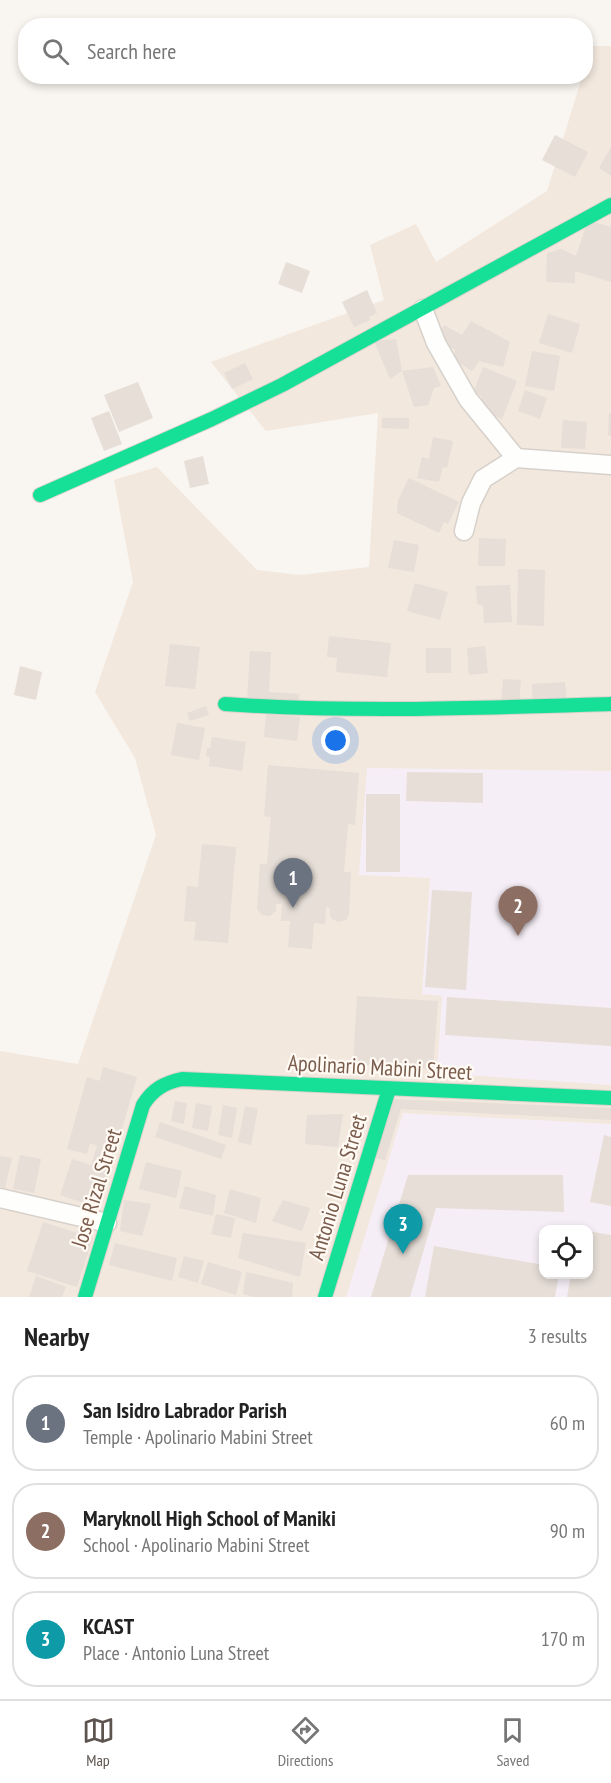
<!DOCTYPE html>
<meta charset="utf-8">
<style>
body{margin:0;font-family:"PT Sans Narrow",sans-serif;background:#f6f6f6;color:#222}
.controls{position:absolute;right:18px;bottom:18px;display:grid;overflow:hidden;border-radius:12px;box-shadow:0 3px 9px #0003}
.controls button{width:54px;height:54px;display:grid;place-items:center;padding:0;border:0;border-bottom:2px solid #e0e0e0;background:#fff;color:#222;font:30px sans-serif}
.you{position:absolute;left:336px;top:741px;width:21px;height:21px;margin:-15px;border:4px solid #fff;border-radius:50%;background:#1a73e8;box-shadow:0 0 0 9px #1a73e833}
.badge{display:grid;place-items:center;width:39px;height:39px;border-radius:50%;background:#5d544f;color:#fff;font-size:20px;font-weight:700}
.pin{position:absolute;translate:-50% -50px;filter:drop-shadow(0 2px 3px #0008)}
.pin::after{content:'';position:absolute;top:32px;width:21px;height:18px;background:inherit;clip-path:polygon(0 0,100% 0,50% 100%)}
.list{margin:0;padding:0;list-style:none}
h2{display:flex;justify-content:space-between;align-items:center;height:78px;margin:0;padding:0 24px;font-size:26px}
h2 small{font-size:20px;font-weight:400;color:#767676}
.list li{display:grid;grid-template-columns:39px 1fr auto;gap:18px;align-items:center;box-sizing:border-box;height:96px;margin:0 12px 12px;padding:0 12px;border:2px solid #e0e0e0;border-radius:24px}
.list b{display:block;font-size:22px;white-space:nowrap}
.list p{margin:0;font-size:20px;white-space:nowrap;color:#767676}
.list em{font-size:20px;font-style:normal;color:#767676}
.icon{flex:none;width:33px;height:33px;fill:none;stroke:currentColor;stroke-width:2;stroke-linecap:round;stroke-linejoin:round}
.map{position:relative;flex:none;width:611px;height:1297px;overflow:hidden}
.search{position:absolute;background:#fff;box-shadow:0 3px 9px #0003;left:18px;right:18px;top:18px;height:66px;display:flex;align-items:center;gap:15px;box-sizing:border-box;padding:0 21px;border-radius:24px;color:#767676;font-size:22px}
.sheet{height:402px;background:#fff}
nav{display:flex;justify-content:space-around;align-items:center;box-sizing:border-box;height:84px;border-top:2px solid #e0e0e0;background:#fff;font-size:16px;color:#767676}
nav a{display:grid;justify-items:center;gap:3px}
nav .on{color:#5d544f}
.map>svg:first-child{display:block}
</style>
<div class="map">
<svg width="611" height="1297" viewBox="0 0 611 1297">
<rect width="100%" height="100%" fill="#f9f5f0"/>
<path fill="#f2e8de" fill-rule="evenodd" d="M591,46H611V1297H0V1051L78,1064L156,835L135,758L95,692L133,582L114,480L157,467L257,570L300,575L369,567L378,413L266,431L211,362L384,300L370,245L416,224L436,262L547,191L582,77L586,76V65ZM544,1230H588V1274H544Z"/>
<g fill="#f6eef6" fill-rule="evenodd">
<polygon points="367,768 611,771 611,1085 437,1073 442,996 422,994 430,878 359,875"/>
<path d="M403,1113L611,1124V1297H346ZM544,1230H588V1274H544Z"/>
</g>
<g fill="#e6ded7">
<polygon points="555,135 588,152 575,177 542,160"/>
<polygon points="611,147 611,176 599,168"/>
<polygon points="588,220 611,227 611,282 575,271 575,283 546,282 547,253 561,249 576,256"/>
<polygon points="286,262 310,271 302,293 278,284"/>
<polygon points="367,290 377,313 369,317 370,320 354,327 342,302"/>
<polygon points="548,314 580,324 572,353 539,343"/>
<polygon points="471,321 510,342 503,367 479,361 472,371 454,360 455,350 436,340 444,325 462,335"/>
<polygon points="396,339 402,371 390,379 374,341"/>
<polygon points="532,351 560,356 554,391 525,386"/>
<polygon points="245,363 253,379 232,389 224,373"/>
<polygon points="433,367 441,386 434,388 428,405 414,407 402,371"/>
<polygon points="483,367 517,381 502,419 477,409 482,397 474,391"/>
<polygon points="138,382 153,418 119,432 104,395"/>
<polygon points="525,390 547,398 540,419 518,411"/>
<polygon points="109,411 122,444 104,451 91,418"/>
<polygon points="609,413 611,413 611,436 608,435"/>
<polygon points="382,418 409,418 409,429 382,428"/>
<polygon points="563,420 587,422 585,449 561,448"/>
<polygon points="433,437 453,441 447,468 443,467 439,482 417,478 422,457 429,459"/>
<polygon points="203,456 209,484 190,488 184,461"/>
<polygon points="409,478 459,502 448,524 444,522 439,533 397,513 398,500"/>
<polygon points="479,538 506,539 505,566 478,566"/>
<polygon points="394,540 419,545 414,572 388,568"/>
<polygon points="518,569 545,570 544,626 517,625"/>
<polygon points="415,583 448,592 440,620 407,611"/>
<polygon points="510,585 512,622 484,623 483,606 477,604 476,586"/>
<polygon points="329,636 391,643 387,677 336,672 337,658 327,657"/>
<polygon points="170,644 200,647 195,689 165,686"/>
<polygon points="485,646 488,673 469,675 467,648"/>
<rect x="426" y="648" width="25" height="25"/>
<polygon points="250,651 271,652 269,692 300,694 296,705 247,702"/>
<polygon points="20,666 42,672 36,700 14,695"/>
<polygon points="503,679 521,680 519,705 501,704"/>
<polygon points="565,682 567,701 533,703 532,684"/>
<polygon points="206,706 209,715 190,721 187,713"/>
<polygon points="266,714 300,717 297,741 264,737"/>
<polygon points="177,723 205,728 199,760 171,755"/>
<polygon points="212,737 246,742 242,771 209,766 210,757 206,756 207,748 210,748"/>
<polygon points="268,765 359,773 355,825 348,824 344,872 351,872 349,914 346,920 338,922 332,919 330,916 330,908 326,907 325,924 314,923 312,949 288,947 290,921 281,921 282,904 276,904 276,911 270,916 262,915 257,909 260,864 267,864 271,817 264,816"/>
<polygon points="407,772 483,773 483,803 406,801"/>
<rect x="366" y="794" width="34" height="78"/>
<polygon points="202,844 236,847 228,943 194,940 196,922 184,921 187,886 198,887"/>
<polygon points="432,890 472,892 466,990 425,987"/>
<polygon points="357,996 438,1001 433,1069 353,1064"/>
<polygon points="447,997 611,1008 611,1046 445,1035"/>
<polygon points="103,1067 137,1077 99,1208 60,1195 72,1159 91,1165 97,1146 90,1143 87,1154 67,1149 87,1077 100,1081"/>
<polygon points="391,1099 611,1108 611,1120 401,1109 385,1160 373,1158"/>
<polygon points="175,1101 187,1103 184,1124 171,1121"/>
<polygon points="196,1103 212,1106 208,1131 192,1128"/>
<polygon points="223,1105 237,1108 232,1138 218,1135"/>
<polygon points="245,1106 258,1109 251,1145 238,1142"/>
<polygon points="343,1114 338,1147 305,1144 307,1115"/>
<polygon points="160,1122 226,1145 221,1159 155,1137"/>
<polygon points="604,1135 611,1137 611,1206 590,1202"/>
<polygon points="20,1155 41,1159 34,1193 13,1189"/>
<polygon points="0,1156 12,1158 5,1188 0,1187"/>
<polygon points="146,1162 182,1171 176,1198 139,1189"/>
<polygon points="408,1175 563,1175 564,1212 436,1208 410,1297 371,1297"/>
<polygon points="185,1186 216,1195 213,1216 179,1208"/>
<polygon points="230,1189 261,1198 256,1223 224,1213"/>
<polygon points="124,1200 151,1204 142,1236 120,1231"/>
<polygon points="283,1200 310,1208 302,1231 272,1221"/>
<polygon points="216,1214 235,1218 231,1238 211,1234"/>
<polygon points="43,1222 93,1238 77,1287 27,1271"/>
<polygon points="588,1231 611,1235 611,1297 567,1297 571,1274 588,1274"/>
<polygon points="243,1233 306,1243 300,1277 238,1258"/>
<polygon points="115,1243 177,1258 172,1281 109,1265"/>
<polygon points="434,1246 544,1265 544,1274 559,1274 555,1297 425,1297"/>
<polygon points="184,1256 204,1261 198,1283 178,1277"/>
<polygon points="208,1262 242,1272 236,1295 201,1284"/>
<polygon points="246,1272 293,1283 292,1297 254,1297 243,1294"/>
<polygon points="36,1276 66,1287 62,1297 29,1297"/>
</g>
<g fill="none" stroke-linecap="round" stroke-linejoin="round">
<defs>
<g id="street">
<polyline points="423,309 436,343 468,399 516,458"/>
<polyline points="464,531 471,503 483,479 516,458 611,465"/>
<polyline points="0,1198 107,1223"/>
</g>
<g id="fast">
<polyline points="40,495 212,419 282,385 611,205"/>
<path d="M225,704C353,713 482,708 611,704"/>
<path d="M85,1297L143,1105C153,1089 164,1083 182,1079L611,1098"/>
<polyline points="325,1297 389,1089"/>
</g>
</defs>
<use href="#street" stroke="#d7d1cb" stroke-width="21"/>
<use href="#fast" stroke="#d9d2cb" stroke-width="16"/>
<use href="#street" stroke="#fefefd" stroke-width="18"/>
<use href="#fast" stroke="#16e098" stroke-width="14"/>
</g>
<g text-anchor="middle" stroke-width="4.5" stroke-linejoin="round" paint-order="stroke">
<g font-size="22" fill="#7a5c4d" stroke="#fffaf3">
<text transform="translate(380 1067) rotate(3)" y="8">Apolinario Mabini Street</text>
<text transform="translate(337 1187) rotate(-73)" y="8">Antonio Luna Street</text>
<text transform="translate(96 1188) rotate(-73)" y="8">Jose Rizal Street</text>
</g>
</g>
</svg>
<div class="controls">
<button><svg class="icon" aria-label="locate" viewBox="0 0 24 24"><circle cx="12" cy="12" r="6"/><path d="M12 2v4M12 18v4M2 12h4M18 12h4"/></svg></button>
</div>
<div class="you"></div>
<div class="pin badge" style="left:293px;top:908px;background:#6b7280">1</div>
<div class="pin badge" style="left:518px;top:936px;background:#8d6e63">2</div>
<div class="pin badge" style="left:403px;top:1254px;background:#0f9aa8">3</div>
<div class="search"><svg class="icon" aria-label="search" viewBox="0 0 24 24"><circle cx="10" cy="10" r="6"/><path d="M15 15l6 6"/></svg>Search here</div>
</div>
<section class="sheet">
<h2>Nearby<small>3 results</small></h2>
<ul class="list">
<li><span class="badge" style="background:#6b7280">1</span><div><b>San Isidro Labrador Parish</b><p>Temple · Apolinario Mabini Street</p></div><em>60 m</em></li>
<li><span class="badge" style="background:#8d6e63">2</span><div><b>Maryknoll High School of Maniki</b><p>School · Apolinario Mabini Street</p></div><em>90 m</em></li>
<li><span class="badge" style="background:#0f9aa8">3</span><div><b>KCAST</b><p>Place · Antonio Luna Street</p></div><em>170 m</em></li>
</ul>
</section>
<nav>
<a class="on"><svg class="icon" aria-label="map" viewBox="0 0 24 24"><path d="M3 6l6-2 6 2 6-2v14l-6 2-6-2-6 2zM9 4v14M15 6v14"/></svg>Map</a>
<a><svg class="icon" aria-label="directions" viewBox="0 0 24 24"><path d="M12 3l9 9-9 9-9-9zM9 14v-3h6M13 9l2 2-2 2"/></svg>Directions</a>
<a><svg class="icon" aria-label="saved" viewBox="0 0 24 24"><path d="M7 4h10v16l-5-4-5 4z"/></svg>Saved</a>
</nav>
